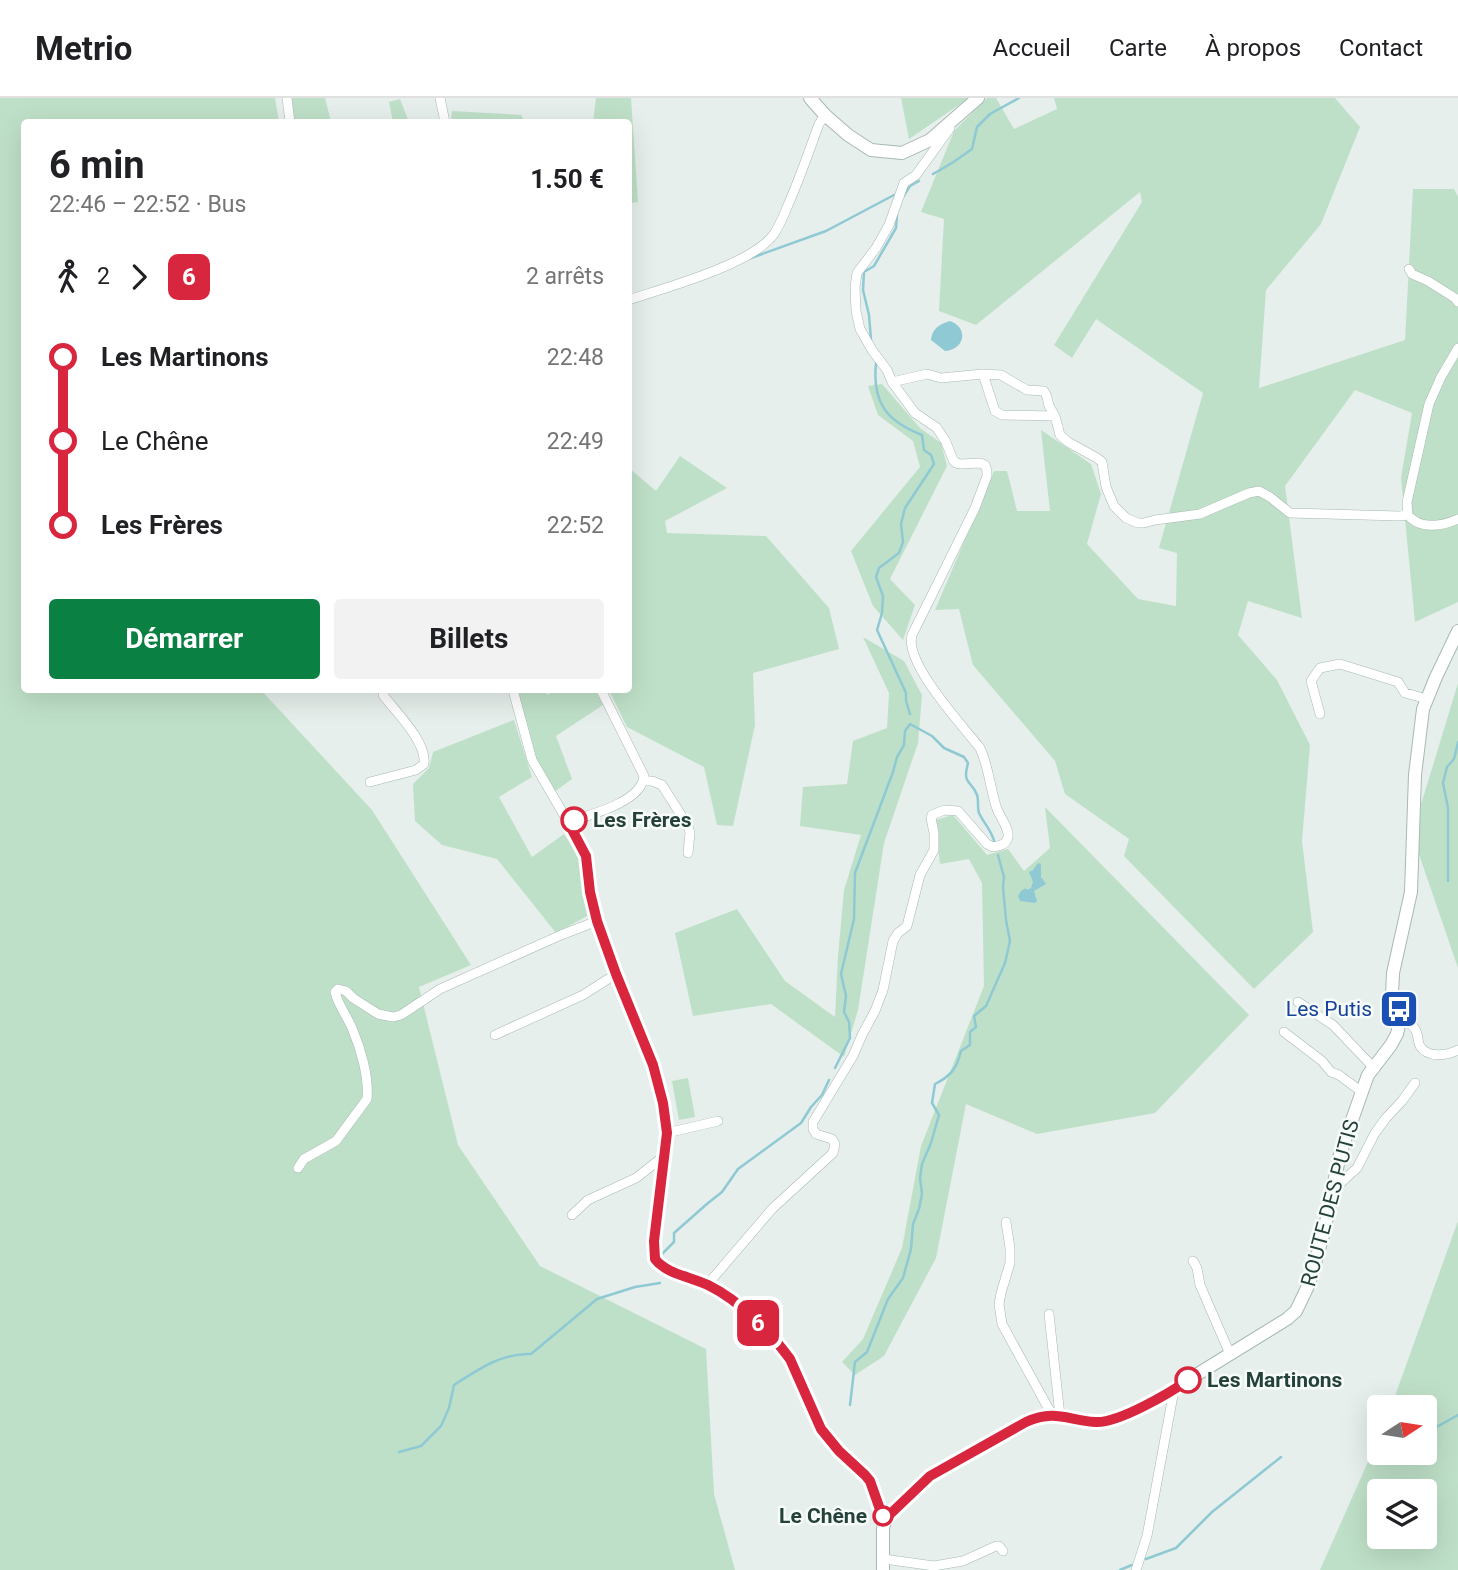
<!DOCTYPE html>
<html lang="fr">
<meta charset="utf-8">
<style>
:root{--surface:#fff;--page:#f2f2f2;--text:#202124;--muted:#757577;--line:#e0e0e0;--accent:#0b8043}
body{margin:0;font-family:Roboto,sans-serif;background:var(--page);color:var(--text);height:100vh;display:flex;flex-direction:column;font-size:26px;white-space:nowrap}
*{box-sizing:border-box;margin:0}
p{font-size:23px;color:var(--muted)}
.icon{flex:none;width:38px;height:38px;fill:none;stroke:currentColor;stroke-width:2;stroke-linecap:round;stroke-linejoin:round}
.map{position:relative;flex:1;overflow:hidden}
.panel{position:absolute;left:21px;top:21px;width:611px;height:574px;display:flex;flex-direction:column;background:var(--surface);border-radius:7px;box-shadow:0 7px 28px #0002}
.panel>*{flex:none}
.badge{padding:0 14px;border-radius:10px;font-size:24px;line-height:46px}
.needle{width:46px;rotate:78deg}
.buttons{position:absolute;left:1367px;top:1297px;display:grid;gap:14px}
.buttons a{display:grid;place-items:center;width:70px;height:70px;border-radius:7px;background:var(--surface);box-shadow:0 7px 28px #0002;font-size:35px}
.map>.badge{position:absolute;translate:-50% -50%;box-shadow:0 0 0 4px #fff}
.legs{display:flex;align-items:center;gap:10px;height:77px;padding:0 28px;font-size:23px}
.legs p{margin-inline-start:auto}
.overview{display:flex;align-items:center;justify-content:space-between;height:119px;padding:0 28px}
h1{font-size:38px;font-weight:700;line-height:52px}
.action{display:flex;gap:14px;margin-top:auto;padding:14px 28px}
.action a{flex:1;height:80px;border-radius:7px;background:var(--accent);color:#fff;font-size:28px;font-weight:700;line-height:80px;text-align:center}
.action a+a{background:var(--page);color:var(--text)}
ul{padding:0 28px;list-style:none}
li{display:flex;align-items:center;gap:24px;height:84px;font-size:26px}
li i{display:grid;place-items:center;width:10px;height:100%;margin:0 9px;background:currentColor}
li i::after{content:'';width:18px;height:18px;margin:-9px;border:5px solid;border-radius:50%;background:var(--surface)}
li p{margin-inline-start:auto}
li:first-child i{background:linear-gradient(#0000 50%,currentColor 0)}
li:last-child i{background:linear-gradient(currentColor 50%,#0000 0)}
header{display:flex;align-items:center;gap:42px;box-sizing:border-box;height:98px;padding:0 35px;background:var(--surface);border-bottom:2px solid var(--line)}
header strong{font-size:33px}
nav{display:flex;gap:38px;margin-inline-start:auto;font-size:24px}
.map>svg:first-child{display:block}
</style>
<header>
<strong>Metrio</strong>
<nav><a>Accueil</a><a>Carte</a><a>À propos</a><a>Contact</a></nav>
</header>
<div class="map">
<svg width="1458" height="1472" viewBox="0 0 1458 1472">
<rect width="100%" height="100%" fill="#e6efeb"/>
<path fill="#bfe0c8" fill-rule="evenodd" d="M0,0H275L279,24H24V592H261L372,712L471,867L419,889L458,1047L540,1168L706,1251L714,1396L735,1472H0Z
M290,0H325L331,24H294Z
M596,0H631L638,104L632,105L628,102V24H593Z
M901,0H969L909,41Z
M987,0H996L1014,31L1057,11L1054,0H1335L1360,29L1321,126L1266,192L1259,290L1405,242L1413,91H1454L1458,99V504L1415,524L1401,380L1412,315L1355,292L1285,388L1302,520L1248,503L1238,537L1277,582L1310,647L1302,743L1313,834L1254,891L1124,758L1129,741L1065,696L1055,663L973,567L959,511L935,512L994,373H1007L1017,413H1050L1041,332L1091,366L1101,396L1087,446L1138,501L1176,508L1177,455L1159,450L1203,295L1096,221L1072,260L1054,247L1142,104L1140,94L976,227L939,213L944,121L921,114L954,33Z
M400,1L409,24H393L389,4Z
M452,13L521,17L525,24H451Z
M882,286L920,330L941,345L947,368L890,481L915,507L903,542L873,508L851,453L920,369L913,343L878,317L868,288Z
M680,358L727,390L665,423L667,435L766,438L829,510L839,551L753,575L755,627L733,728L717,727L704,669L627,629L609,592H628V369L656,393Z
M863,539L904,563L922,597L918,645L884,745L858,912L844,959L771,906L693,918L675,835L737,811L785,883L835,919L838,858L844,792L861,737L800,728L803,689L847,686L853,643L887,630L889,595Z
M1458,585V870L1412,736Z
M517,592H545L547,597L557,592H595L603,607L556,638L572,681L554,694L536,661Z
M514,622L532,679L499,699L532,759L564,736L582,763L589,817L556,835L497,761L442,747L415,723L413,686L429,670L433,654Z
M1045,709L1249,917L1155,1015L1037,1036L966,1006L936,1160L884,1258L855,1277L842,1264L863,1241L902,1150L921,1048L984,888L982,785L969,761L940,766L935,722L953,717L987,757L1008,751L1024,773L1050,750Z
M688,980L695,1019L679,1022L672,983Z
M1458,1123V1472H1320L1379,1339V1354H1424V1309H1391ZM1379,1393H1424V1438H1379Z"/>
<path fill="#8ec9d4" d="M950,223C969,230 965,251 945,253L931,242C932,231 939,226 950,223Z
M1038,765L1041,766V779L1046,786L1034,793L1037,803L1035,805L1020,803L1018,798L1021,793L1026,790L1027,792L1031,790L1033,784L1029,774L1033,772Z"/>
<g fill="none" stroke-linecap="round" stroke-linejoin="round">
<path stroke="#8ec9d4" stroke-width="2.5" d="M933,76L952,65L972,51L977,29L990,16L1019,0
M903,99L910,88L919,83
M751,160L826,133L894,97
M871,242L869,217L863,192L864,174L874,168L896,130L897,117
M876,265C872,304 886,323 922,337L924,352L931,357L934,366L905,410L901,426L903,444L899,455L879,470L876,479L883,498L882,515L877,532L906,595V603L910,616
M1448,783V710L1443,685L1447,669L1454,661L1458,644
M835,970L850,940L849,924L844,914L846,898L841,876L854,821L855,775L893,674L897,659L904,647L905,633L910,626L932,638L944,650L964,659L968,665C962,688 971,681 977,697C979,702 977,709 979,715C984,726 992,732 995,746
M660,1158L674,1144V1135L708,1105L722,1094L738,1071L801,1025L811,1009L822,997L829,982
M850,1307L855,1264L867,1254L888,1201L903,1180L911,1151L913,1126L919,1111L922,1096L920,1080L922,1066L931,1045L939,1017L932,1005L935,986C951,978 957,970 961,953L970,947V934L976,929L974,918L986,908L1005,865L1010,843L1006,822L1003,789L1004,779L998,757
M1431,1332L1458,1317
M399,1354L421,1348L441,1328L449,1310L454,1287C479,1271 501,1255 531,1256L597,1201L635,1189L660,1185
M1146,1461L1176,1450L1212,1414L1281,1359
M1120,1472L1132,1467"/>
<g stroke="#a8b8b2" stroke-width="10">
<path id="minor" d="M287,0L290,24
M440,0L445,24
M1409,171L1412,176L1428,183L1455,200L1458,204
M628,202C665,190 753,166 774,136C780,127 784,117 788,107C800,80 809,53 819,26L825,17
M983,276L995,313L1002,317L1055,318
M892,284L927,276L941,280L983,276L1001,277L1027,292L1044,293L1047,299L1049,308L1055,318L1060,337L1068,344L1097,360L1102,364L1106,389L1114,408L1126,420L1138,425H1144L1155,422L1200,416L1249,395L1259,393L1270,399L1290,415L1399,418L1408,417C1420,432 1442,428 1458,421
M1408,417L1407,404L1429,306L1441,279L1458,250
M513,592L532,662L568,724L586,758L590,794L597,823L616,876L653,967L663,1005L667,1035L654,1143L655,1161C666,1176 692,1179 708,1187C740,1203 769,1232 790,1261L821,1331L839,1353L865,1377L870,1383L882,1417L885,1421
M1320,616L1311,583L1320,570L1340,566L1398,584L1405,595L1427,601
M644,683H652L662,687L688,728L690,735L688,755
M370,684L416,672L424,666C427,644 396,614 383,597L385,592
M568,724C590,717 642,704 644,678L601,592
M1298,904L1333,927L1373,969
M1397,917C1403,921 1411,925 1415,931C1419,937 1417,943 1420,948C1428,961 1448,957 1458,952
M1284,934L1322,963L1331,974L1339,977L1362,994
M495,937L583,897L616,876
M667,1035L718,1023
M298,1070L304,1061L336,1043L367,1001C369,979 361,951 352,930C347,918 338,907 335,894L338,891L346,893L353,900L378,916L393,919L401,917L440,891L561,837L597,823
M1334,1091L1357,1070L1375,1035L1386,1020L1402,1003L1415,985
M572,1117L588,1102L636,1080L664,1058
M1006,1124L1010,1150V1165L1001,1195L999,1206L1002,1226L1052,1317
M1193,1163L1197,1170L1200,1187L1230,1256
M707,1187L772,1111L833,1055L835,1046L832,1041L816,1036L813,1031V1024L853,958L862,937L875,913L883,892L893,843L898,835L907,828L920,777L934,752V735L931,720L932,717L944,712L958,713L987,746L993,749C998,748 1005,747 1007,742C1012,734 1000,719 997,711C990,691 989,669 980,650C962,627 904,565 912,537L975,410L987,378V373L985,367L980,365L961,366L956,365L953,362L946,344L937,330L915,315L892,284L887,272L872,252L860,231L856,213L855,189L857,175L876,150L889,127L904,85L916,77L950,30
M1049,1216L1060,1318
M884,1461L934,1468L963,1463L996,1448H999L1003,1453
M1136,1472L1147,1438L1174,1292"/>
</g>
<g stroke="#a8b8b2" stroke-width="14">
<path id="tertiary" d="M810,0L825,17L848,37L871,52L902,55L930,42L978,0
M883,1472V1431L885,1421L930,1378L1037,1319C1058,1314 1076,1324 1097,1324C1119,1325 1170,1295 1188,1282L1287,1221L1296,1213L1309,1186L1324,1134L1340,1056L1364,988L1368,977L1391,947L1397,936L1399,927L1392,896L1393,875L1411,794L1415,677L1423,611L1436,579L1458,533"/>
</g>
<use href="#minor" stroke="#fff" stroke-width="9"/>
<use href="#tertiary" stroke="#fff" stroke-width="12"/>
</g>
<g fill="none" stroke-linecap="round" stroke-linejoin="round">
<g stroke="#fff" stroke-width="16">
<path id="line-1" d="M574,722L568,724L586,758L590,794L597,823L616,876L653,967L663,1005L667,1035L654,1143L655,1161C666,1176 692,1179 708,1187C740,1203 769,1232 790,1261L821,1331L839,1353L865,1377L870,1383L882,1417L885,1421L930,1378L1026,1324C1055,1311 1067,1322 1095,1324C1117,1326 1170,1295 1188,1282"/>
</g>
<use href="#line-1" stroke="#d7263d" stroke-width="10"/>
</g>
<defs>
<g id="bus-square" transform="scale(2.0125)"><rect x="-9" y="-9" width="18" height="18" rx="4" fill="#1a4fb4" stroke="#f7fbf9"/><path d="M-5-6H5V4H4V6H2V4H-2V6H-4V4H-5ZM-3.5-4V0h7V-4ZM-3.5 1.2v1.5H-2V1.2ZM2 1.2v1.5H3.5V1.2Z" fill="#fff"/></g>
</defs>
<g fill-rule="evenodd">
<use href="#bus-square" x="1399" y="911"/>
</g>
<g fill="#fff" stroke="#d7263d" stroke-width="3.5">
<circle cx="574" cy="722" r="12"/>
<circle cx="1188" cy="1282" r="12"/>
<circle cx="883" cy="1418" r="9"/>
</g>
<g text-anchor="middle" dominant-baseline="central" stroke-width="5" stroke-linejoin="round" paint-order="stroke">
<g font-size="21" font-weight="bold" fill="#24423a" stroke="#f7fbf9" text-anchor="start">
<text x="593" y="722">Les Frères</text>
<text x="1207" y="1282">Les Martinons</text>
<text x="867" y="1418" text-anchor="end">Le Chêne</text>
</g>
<g font-size="21" fill="#164399" stroke="#f7fbf9" text-anchor="end">
<text x="1372" y="911">Les Putis</text>
</g>
<g font-size="21" fill="#24423a" stroke="#f7fbf9">
<text transform="translate(1330 1105) rotate(-75)">ROUTE DES PUTIS</text>
</g>
</g>
</svg>
<div class="buttons">
<a><svg class="needle" viewBox="-14 -14 28 28"><path d="M0-13l5 13h-10z" fill="#e53935"/><path d="M0 13l5-13h-10z" fill="#757577"/></svg></a>
<a><svg class="icon" aria-label="layers" viewBox="0 0 24 24"><path d="M12 4l9 5-9 5-9-5zM3 14l9 5 9-5"/></svg></a>
</div>
<b class="badge" style="left:758px;top:1225px;background:#d7263d;color:#fff">6</b>
<section class="panel">
<div class="overview"><div><h1>6 min</h1><p>22:46 – 22:52 · Bus</p></div><b>1.50 €</b></div>
<div class="legs"><svg class="icon" aria-label="walk" viewBox="0 0 24 24"><circle cx="13" cy="4" r="2"/><path d="M13 8l-2 6 4 7M11 14l-3 7M7 12l3-4h3l4 4"/></svg>2<svg class="icon" aria-label="forward" viewBox="0 0 24 24"><path d="M9 5l7 7-7 7"/></svg><b class="badge" style="background:#d7263d;color:#fff">6</b><p>2 arrêts</p></div>
<ul>
<li><i style="color:#d7263d"></i><b>Les Martinons</b><p>22:48</p></li>
<li><i style="color:#d7263d"></i><span>Le Chêne</span><p>22:49</p></li>
<li><i style="color:#d7263d"></i><b>Les Frères</b><p>22:52</p></li>
</ul>
<div class="action"><a>Démarrer</a><a>Billets</a></div>
</section>
</div>
